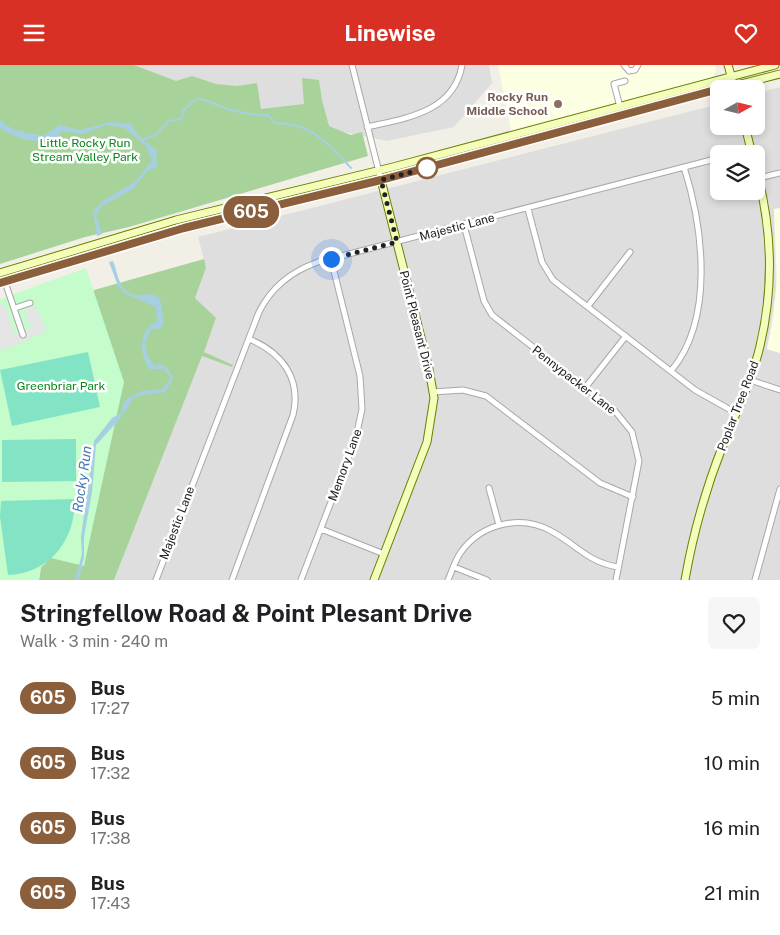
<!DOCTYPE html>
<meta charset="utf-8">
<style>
:root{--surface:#fff;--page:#f6f6f6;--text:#202124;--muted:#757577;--accent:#d93025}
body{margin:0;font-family:"Public Sans",sans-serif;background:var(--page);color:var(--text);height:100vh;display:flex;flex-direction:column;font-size:19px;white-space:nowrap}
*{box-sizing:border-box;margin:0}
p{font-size:16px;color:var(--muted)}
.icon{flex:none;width:28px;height:28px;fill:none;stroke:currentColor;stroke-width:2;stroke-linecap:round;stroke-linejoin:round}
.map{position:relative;height:515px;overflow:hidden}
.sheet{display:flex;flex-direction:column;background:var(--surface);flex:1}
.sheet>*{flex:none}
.badge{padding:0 10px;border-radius:16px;font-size:18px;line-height:32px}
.needle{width:32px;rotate:82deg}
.buttons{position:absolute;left:710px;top:15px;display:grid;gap:10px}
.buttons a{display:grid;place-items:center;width:55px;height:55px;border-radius:8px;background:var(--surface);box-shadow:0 2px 8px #0003;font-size:25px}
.you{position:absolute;width:25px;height:25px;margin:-12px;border:4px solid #fff;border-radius:50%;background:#1a73e8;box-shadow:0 0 0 8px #1a73e833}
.map>.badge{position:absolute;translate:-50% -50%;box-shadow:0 0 0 2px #fff}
.round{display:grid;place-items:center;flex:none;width:52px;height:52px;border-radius:8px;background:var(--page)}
.head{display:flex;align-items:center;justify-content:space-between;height:85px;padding:0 20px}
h1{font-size:24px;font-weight:700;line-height:38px}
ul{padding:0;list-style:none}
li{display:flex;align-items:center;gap:15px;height:65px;padding:0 20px}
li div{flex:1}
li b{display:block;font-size:19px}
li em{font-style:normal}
li .badge{min-width:55px;font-weight:700;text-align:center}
header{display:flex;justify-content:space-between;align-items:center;height:65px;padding:0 20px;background:var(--accent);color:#fff;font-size:22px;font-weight:700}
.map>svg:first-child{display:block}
</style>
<header><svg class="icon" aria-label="menu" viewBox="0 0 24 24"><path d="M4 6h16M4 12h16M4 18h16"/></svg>Linewise<svg class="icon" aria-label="heart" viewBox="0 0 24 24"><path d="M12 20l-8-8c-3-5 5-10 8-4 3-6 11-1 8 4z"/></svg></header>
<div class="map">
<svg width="780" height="515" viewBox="0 0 780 515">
<rect width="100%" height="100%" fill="#f2efe7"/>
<path fill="#dfdede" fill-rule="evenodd" d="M86,0H489L492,18L454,62L387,76L110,18Z
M780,22V143L774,145L776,226L767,284L780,288V515H114L216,254L195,233L206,203L198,172L719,39V61H756V29ZM719,89H756V126H719Z"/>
<path fill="#fdffe3" d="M498,0H715L716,7L711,13L511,65Z
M780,143V288L767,284L773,255L777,214L774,144Z"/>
<path fill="#a7d39a" d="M0,0H134L176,16L192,11L216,19L237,21L257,18L261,44L304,39L302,13L319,15L322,35L329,61L351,70L362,67L368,91L129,162L85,172L0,199Z
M204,194L206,203L195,233L216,253L204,287L233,300L232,302L202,291L114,515H39L41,502L46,498L94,225Z"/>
<path fill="#c4fccb" d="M86,203L124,317L84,501L51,493L41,502L39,515H0V234Z"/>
<path fill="#82e4c4" d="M88,287L100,342L12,361L0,305Z
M76,374V416L2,417V375Z
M74,434C77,474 49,509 8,510L0,452L1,436Z"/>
<path fill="#e5e5e5" d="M0,239L1,241L5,240L14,268L11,270L34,262L30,261L24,245L36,241L46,266L34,271L30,269L31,274L8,283L5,279L6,283L0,285Z"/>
<path fill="#a6d0e1" d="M0,55C13,68 27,66 43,71L60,60L80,65L111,57L131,59L137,69L157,86L156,96L158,99L155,103L148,105L133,124L102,141L96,150L102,169L97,171L93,146L104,135L135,117L152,95L146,81L125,63L106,60L83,69L63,66C59,68 60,72 55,74C39,80 13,73 0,63Z
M113,196C117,206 118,218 126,226C137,236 151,223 160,234L164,256L161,263L150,265L145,279L148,293L155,301L159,299L166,301L173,312L166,327L142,330L133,334L119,355L96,380L92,427L84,472V492L79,515H75L82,489L81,472L94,376L112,353L121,348L123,339L128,333L142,326L162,324L171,313L164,304H149C142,292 138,276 148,263C150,260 154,258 157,256L156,242L125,229L118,221L109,197Z"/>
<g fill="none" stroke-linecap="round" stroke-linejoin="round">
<path stroke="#a6d0e1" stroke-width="2" d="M142,75L156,70L169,56L182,54L183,46L196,34C206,34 212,38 222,42C237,47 252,51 268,50L275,58C312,58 327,78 351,103"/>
<g stroke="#a8a8a8" stroke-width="7">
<path id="street" d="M352,0L381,115
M624,0L629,6L635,5L638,0
M620,42L614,19L625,16
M367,62C407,53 454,47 462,0
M734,89L751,84
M759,113L780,108
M528,144L542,197L553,215L695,325L736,348
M464,160L484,236L492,250L615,346L632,367L639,396L616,515
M5,217L23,270
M588,241L630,187
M15,243L30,238
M671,306C715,254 703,162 684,102
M750,315L780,325
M585,323L626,271
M433,327L463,325L486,331L600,418L633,432
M489,423L499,460
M321,464L384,489
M454,502L487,515
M156,515L259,247C272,221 292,206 318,197L719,93
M232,515L293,350C302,313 281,287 249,274
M301,515L356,372L362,344L360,311L331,194
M448,515C452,506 455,495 461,487C481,459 520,449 551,466C576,479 587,497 618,502
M755,515L780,424"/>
</g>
<g stroke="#6b8000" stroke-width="9">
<path id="secondary" d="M728,0L732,14
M721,24L780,9
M745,61L752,89
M0,208L176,155L393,102L775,0
M0,218L184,163L381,115L719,24
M374,515L427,377L434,333L429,304L381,115
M685,515C693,469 706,423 723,380C736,347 752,315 760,281C774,222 772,162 756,104"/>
</g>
<use href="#street" stroke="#fff" stroke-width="5"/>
<use href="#secondary" stroke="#f5fdba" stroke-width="7"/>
</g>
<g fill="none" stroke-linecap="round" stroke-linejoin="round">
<g stroke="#fff" stroke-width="11">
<path id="line" d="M0,218L184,163L381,115L719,24"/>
</g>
<use href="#line" stroke="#8b5e3c" stroke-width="8"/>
<path stroke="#212121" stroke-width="5" stroke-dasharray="0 9" d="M331,194L397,177L381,115L431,102L427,103"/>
</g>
<circle fill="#8d6e63" stroke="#fff" stroke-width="2" cx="558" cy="39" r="5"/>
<circle fill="#fff" stroke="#8b5e3c" stroke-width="2.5" cx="427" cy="103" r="10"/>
<g text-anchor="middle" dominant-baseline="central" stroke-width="5" stroke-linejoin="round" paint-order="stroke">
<g font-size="12" font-weight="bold" fill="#785e54" stroke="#fff" text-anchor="end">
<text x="548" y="32">Rocky Run<tspan x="548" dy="14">Middle School</tspan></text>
</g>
<g font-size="12" fill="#068719" stroke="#fff">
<text x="85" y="78">Little Rocky Run<tspan x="85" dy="14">Stream Valley Park</tspan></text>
<text x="61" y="321">Greenbriar Park</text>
</g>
<g font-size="12" fill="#212121" stroke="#fff">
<text transform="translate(457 162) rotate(-15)">Majestic Lane</text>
<text transform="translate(417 260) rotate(76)">Point Pleasant Drive</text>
<text transform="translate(574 315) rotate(38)">Pennypacker Lane</text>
<text transform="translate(738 341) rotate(-69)">Poplar Tree Road</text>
<text transform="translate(345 400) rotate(-70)">Memory Lane</text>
<text transform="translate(177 458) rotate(-69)">Majestic Lane</text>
</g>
<g font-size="14" font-style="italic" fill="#4778b6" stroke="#fff">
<text transform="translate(82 414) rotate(-82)">Rocky Run</text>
</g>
</g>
</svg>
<div class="buttons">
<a><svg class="needle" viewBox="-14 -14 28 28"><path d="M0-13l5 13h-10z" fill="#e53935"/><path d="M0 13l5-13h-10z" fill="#757577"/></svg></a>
<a><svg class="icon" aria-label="layers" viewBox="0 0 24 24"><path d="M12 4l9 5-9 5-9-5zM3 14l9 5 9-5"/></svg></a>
</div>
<div class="you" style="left:331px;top:194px"></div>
<b class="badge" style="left:251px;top:147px;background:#8b5e3c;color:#fff">605</b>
</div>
<section class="sheet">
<div class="head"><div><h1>Stringfellow Road &amp; Point Plesant Drive</h1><p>Walk · 3 min · 240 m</p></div><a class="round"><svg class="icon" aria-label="heart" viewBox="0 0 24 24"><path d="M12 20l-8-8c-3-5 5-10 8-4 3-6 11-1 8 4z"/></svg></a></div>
<ul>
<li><span class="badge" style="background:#8b5e3c;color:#fff">605</span><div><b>Bus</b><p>17:27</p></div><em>5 min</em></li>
<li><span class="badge" style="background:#8b5e3c;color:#fff">605</span><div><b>Bus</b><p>17:32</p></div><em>10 min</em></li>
<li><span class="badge" style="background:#8b5e3c;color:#fff">605</span><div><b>Bus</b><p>17:38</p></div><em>16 min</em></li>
<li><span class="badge" style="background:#8b5e3c;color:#fff">605</span><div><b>Bus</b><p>17:43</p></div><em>21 min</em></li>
</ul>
</section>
